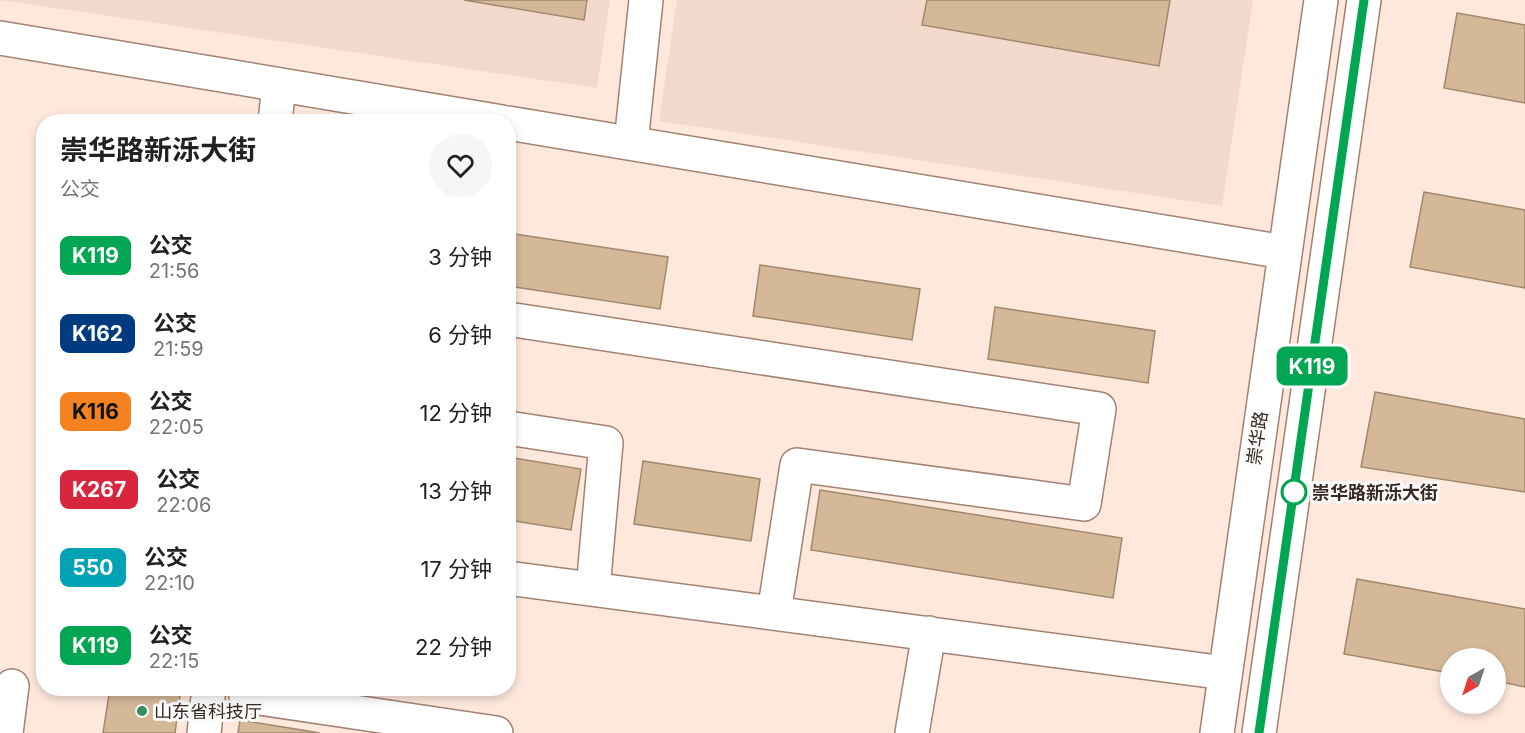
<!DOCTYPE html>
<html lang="zh">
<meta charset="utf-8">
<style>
:root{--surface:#fff;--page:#f6f6f6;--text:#222;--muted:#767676}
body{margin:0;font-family:Inter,"Noto Sans SC",sans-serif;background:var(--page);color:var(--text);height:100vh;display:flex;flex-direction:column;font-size:22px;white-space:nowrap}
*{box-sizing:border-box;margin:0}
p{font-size:20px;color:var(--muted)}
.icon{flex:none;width:33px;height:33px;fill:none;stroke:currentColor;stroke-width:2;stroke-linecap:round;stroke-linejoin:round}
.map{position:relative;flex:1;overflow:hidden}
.sheet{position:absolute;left:36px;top:114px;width:480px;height:582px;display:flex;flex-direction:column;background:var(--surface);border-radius:24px;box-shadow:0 3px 9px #0003}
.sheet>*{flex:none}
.badge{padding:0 12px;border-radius:9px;font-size:21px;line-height:39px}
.needle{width:39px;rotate:219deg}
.tools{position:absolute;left:1440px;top:648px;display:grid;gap:12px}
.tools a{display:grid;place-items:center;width:66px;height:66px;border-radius:50%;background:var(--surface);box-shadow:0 3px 9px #0003;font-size:30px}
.map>.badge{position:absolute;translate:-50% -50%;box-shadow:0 0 0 3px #fff}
.round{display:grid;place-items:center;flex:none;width:63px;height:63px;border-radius:32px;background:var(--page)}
.head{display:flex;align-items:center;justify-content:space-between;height:102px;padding:0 24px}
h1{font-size:28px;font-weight:700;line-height:45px}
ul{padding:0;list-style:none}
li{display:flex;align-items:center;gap:18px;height:78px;padding:0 24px}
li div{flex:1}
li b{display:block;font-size:22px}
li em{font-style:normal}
li .badge{min-width:66px;font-weight:700;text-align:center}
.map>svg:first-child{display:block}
</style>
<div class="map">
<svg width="1525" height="733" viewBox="0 0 1525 733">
<rect width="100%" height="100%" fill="#fee8dc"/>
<path fill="#f3d9cb" d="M0,0H610L597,88Z
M677,0H1253L1222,206L659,121Z"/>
<path fill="#d5b897" stroke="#a0886d" stroke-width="1.5" d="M464,0H587L584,20Z
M927,0H1170L1159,66L922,25Z
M1457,13L1525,25V103L1444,88Z
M1424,192L1525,210V288L1410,267Z
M508,233L668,257L660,309L508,286Z
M760,265L920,289L912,340L753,316Z
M995,307L1155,331L1148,383L988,359Z
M1375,392L1525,419V492L1361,467Z
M508,457L581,469L571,530L508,520Z
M643,461L760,479L751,541L634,524Z
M820,490L1122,538L1113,598L811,550Z
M1357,579L1525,609V687L1496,681V658H1450V673L1344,654Z
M110,688H181L175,733H103Z
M240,720L320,733H238Z"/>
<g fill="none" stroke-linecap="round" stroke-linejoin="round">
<g stroke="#a48271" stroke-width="36">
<path id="minor" d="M0,38L502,122
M275,122L279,85
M508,123L1284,252
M631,143L646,0
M508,319L1099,409L1084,504L797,465L774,613
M508,428L606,443L593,589
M508,578L1225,673
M246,696L496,733
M6,733L12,686
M204,733L209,688
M912,733L929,633"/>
</g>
<g stroke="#a48271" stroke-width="36">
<path id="major" d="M1217,733L1321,0
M1259,733L1364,0"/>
</g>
<use href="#minor" stroke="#fff" stroke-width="33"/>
<use href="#major" stroke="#fff" stroke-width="33"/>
</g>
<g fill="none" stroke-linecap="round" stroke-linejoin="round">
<g stroke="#fff" stroke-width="14">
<path id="line" d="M1259,733L1364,0"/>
</g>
<use href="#line" stroke="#00a651" stroke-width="9"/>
</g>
<circle fill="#fff" stroke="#00a651" stroke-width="3" cx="1294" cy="492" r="12"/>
<circle fill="#348d62" stroke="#fafafa" stroke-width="2" cx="142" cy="711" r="6"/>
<g text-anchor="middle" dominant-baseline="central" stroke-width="6" stroke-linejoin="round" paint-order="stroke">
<g font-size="18" fill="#382a23" stroke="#fafafa">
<text transform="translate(1257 438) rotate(-82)">崇华路</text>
</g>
<g font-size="18" font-weight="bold" fill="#382a23" stroke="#fafafa" text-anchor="start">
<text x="1312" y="492">崇华路新泺大街</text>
</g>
<g font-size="18" fill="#382a23" stroke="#fafafa" text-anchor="start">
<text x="154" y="711">山东省科技厅</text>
</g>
</g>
</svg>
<div class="tools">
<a><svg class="needle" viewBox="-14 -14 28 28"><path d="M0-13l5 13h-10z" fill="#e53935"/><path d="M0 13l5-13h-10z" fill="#767676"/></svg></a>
</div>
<b class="badge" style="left:1312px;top:366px;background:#00a651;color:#fff">K119</b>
<section class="sheet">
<div class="head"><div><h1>崇华路新泺大街</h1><p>公交</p></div><a class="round"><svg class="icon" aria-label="heart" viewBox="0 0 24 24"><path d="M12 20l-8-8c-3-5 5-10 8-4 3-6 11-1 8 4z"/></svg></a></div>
<ul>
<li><span class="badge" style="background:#00a651;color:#fff">K119</span><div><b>公交</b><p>21:56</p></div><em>3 分钟</em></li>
<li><span class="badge" style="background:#003b80;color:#fff">K162</span><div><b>公交</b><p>21:59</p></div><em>6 分钟</em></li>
<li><span class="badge" style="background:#f58220;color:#111">K116</span><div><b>公交</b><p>22:05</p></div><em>12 分钟</em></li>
<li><span class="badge" style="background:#d7263d;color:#fff">K267</span><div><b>公交</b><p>22:06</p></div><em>13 分钟</em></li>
<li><span class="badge" style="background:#00a3b4;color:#fff">550</span><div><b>公交</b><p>22:10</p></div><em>17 分钟</em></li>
<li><span class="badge" style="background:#00a651;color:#fff">K119</span><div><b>公交</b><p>22:15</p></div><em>22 分钟</em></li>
</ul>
</section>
</div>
